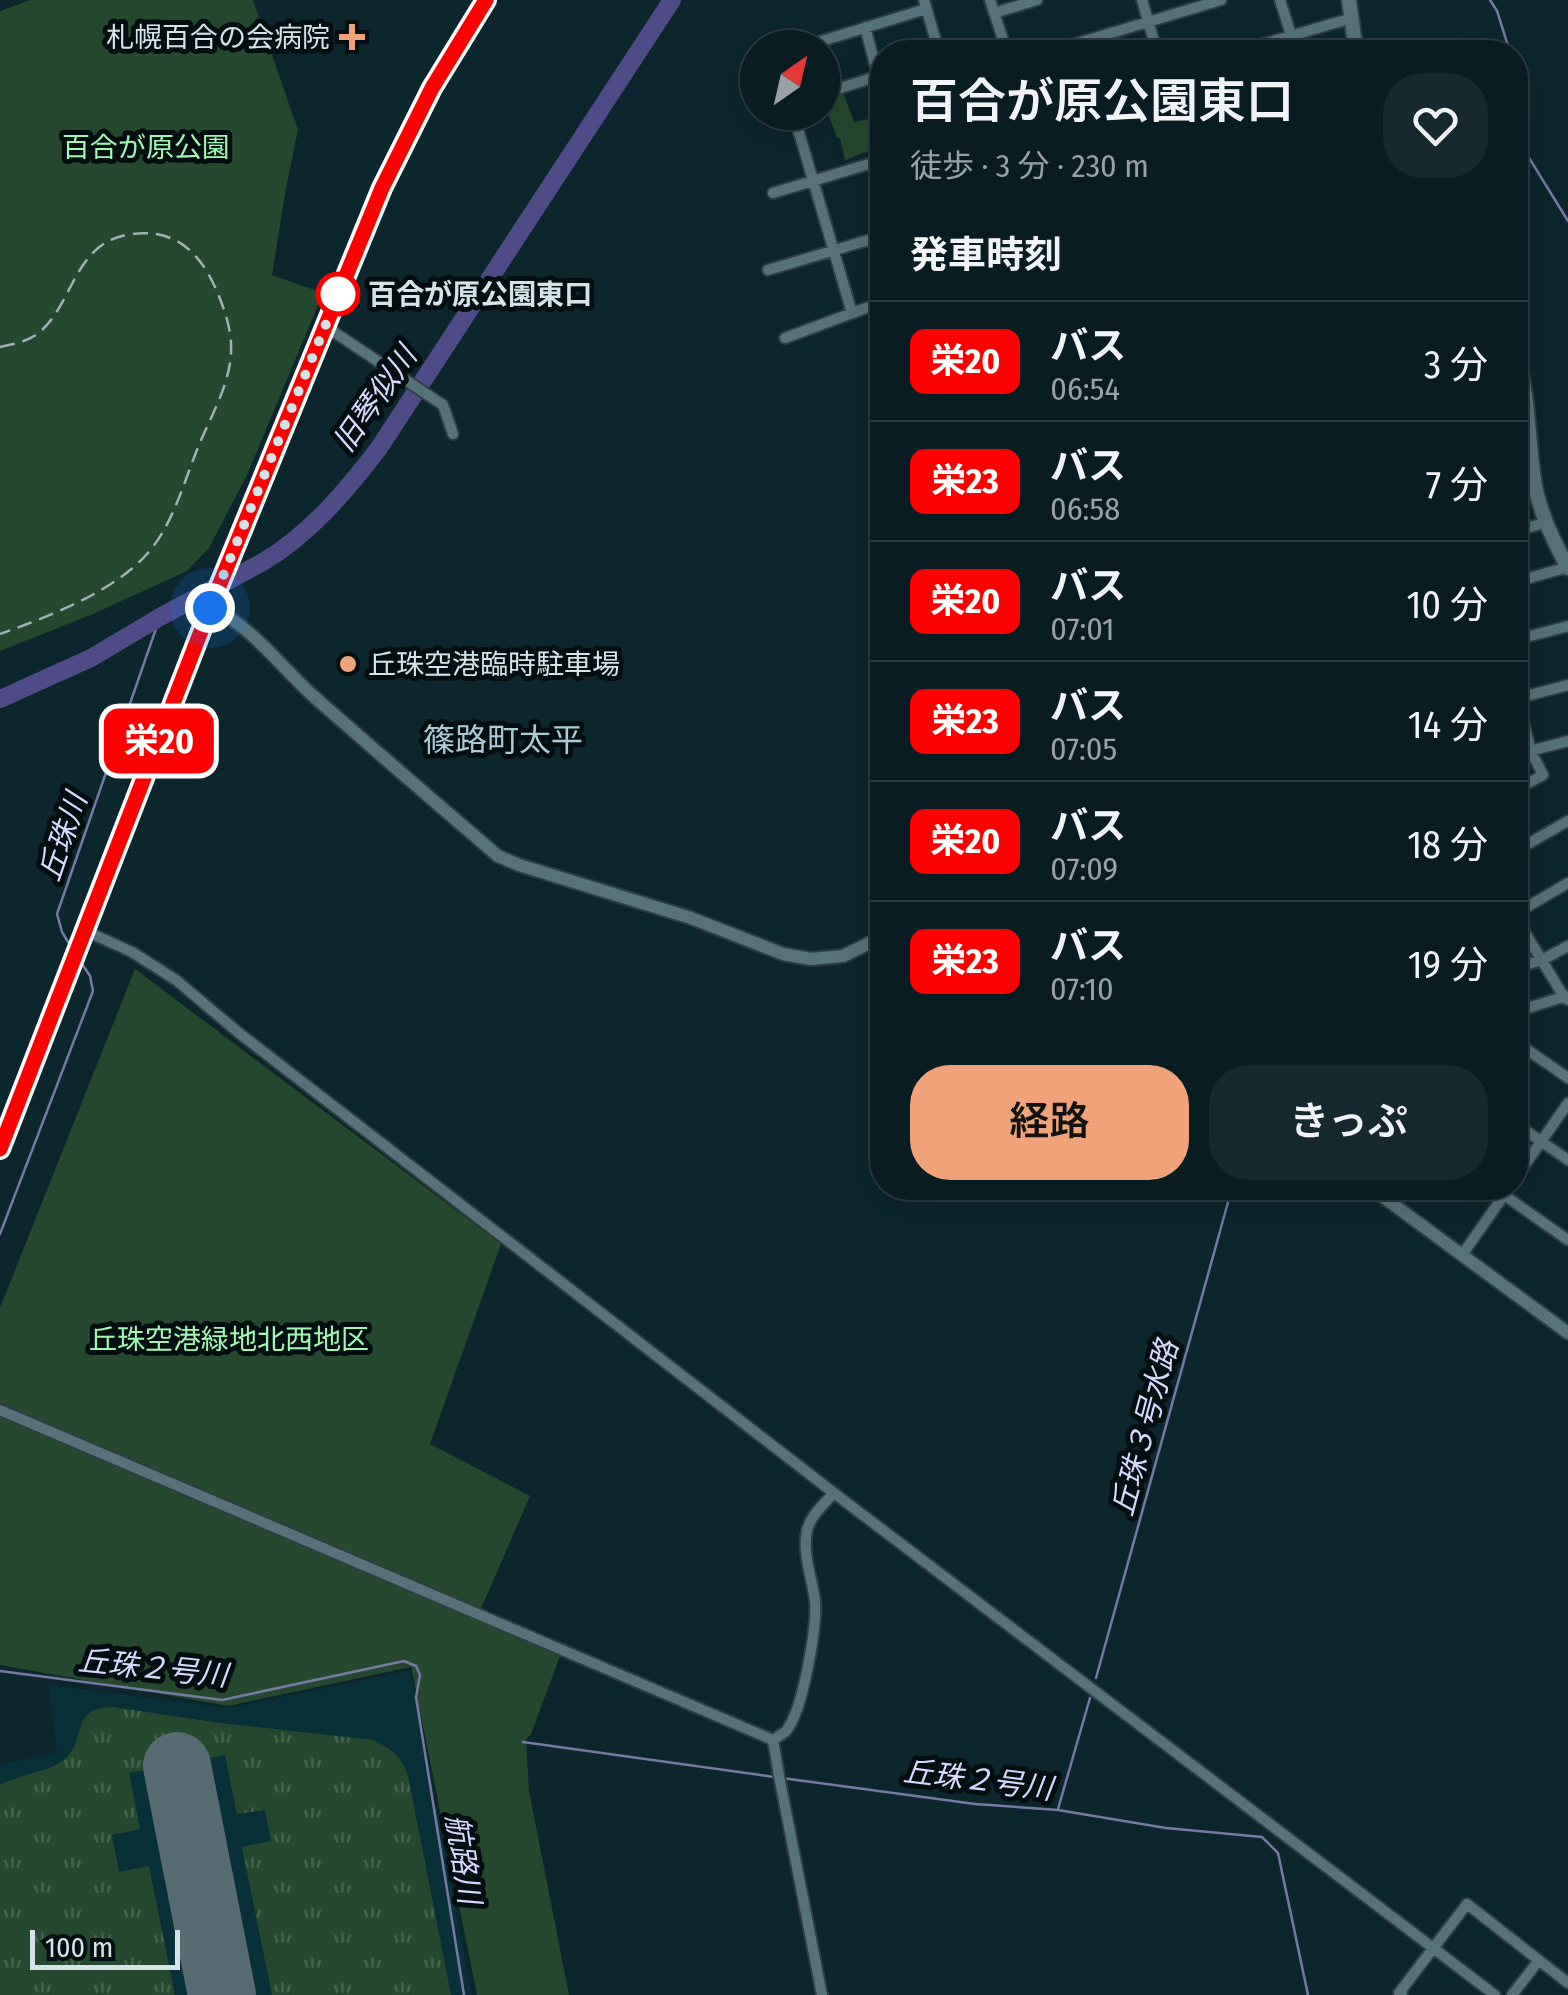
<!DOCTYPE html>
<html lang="ja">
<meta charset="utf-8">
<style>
:root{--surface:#081c22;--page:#16292f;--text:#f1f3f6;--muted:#98a1a5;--line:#293a40;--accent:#f0a378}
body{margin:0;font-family:"Fira Sans Condensed","Noto Sans JP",sans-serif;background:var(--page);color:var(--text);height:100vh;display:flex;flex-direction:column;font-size:38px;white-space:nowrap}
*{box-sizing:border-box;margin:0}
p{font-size:32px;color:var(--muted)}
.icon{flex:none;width:55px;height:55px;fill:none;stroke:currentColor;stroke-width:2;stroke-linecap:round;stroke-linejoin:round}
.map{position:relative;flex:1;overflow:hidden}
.side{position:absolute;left:870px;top:40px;width:658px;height:1160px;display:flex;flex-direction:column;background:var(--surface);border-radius:40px;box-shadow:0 10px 40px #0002,0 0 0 2px var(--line)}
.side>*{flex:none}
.badge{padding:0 20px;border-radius:15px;font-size:35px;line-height:65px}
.needle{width:65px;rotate:34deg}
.tools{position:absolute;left:740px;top:30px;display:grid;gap:20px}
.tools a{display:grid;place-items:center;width:100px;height:100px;border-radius:50%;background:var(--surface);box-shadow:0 10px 40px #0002,0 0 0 2px var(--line);font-size:50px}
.scale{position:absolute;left:30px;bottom:25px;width:150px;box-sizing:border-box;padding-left:10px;border:5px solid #d4e3e8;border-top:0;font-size:28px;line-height:35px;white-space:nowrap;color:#d4e3e8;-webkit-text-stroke:8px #040e11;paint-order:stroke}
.you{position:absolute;width:50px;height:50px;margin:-25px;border:8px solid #fff;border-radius:50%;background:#1a73e8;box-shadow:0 0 0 15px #1a73e833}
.map>.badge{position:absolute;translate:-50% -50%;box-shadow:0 0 0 5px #fff}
h2{padding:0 40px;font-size:38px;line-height:90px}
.round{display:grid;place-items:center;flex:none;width:105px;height:105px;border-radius:40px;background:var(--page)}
.headline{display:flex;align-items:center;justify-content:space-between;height:170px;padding:0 40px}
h1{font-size:48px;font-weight:600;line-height:75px}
.action{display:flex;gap:20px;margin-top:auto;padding:20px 40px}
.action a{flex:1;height:115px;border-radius:40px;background:var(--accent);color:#111;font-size:40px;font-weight:600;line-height:115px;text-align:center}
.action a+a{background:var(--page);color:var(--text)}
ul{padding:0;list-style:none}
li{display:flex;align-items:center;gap:30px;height:120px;padding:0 40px;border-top:2px solid var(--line)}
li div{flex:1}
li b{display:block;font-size:38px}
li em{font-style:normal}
li .badge{min-width:110px;font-weight:700;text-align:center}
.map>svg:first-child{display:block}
</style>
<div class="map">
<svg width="1568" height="1995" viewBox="0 0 1568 1995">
<defs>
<pattern id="grass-tufts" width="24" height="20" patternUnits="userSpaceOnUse" patternTransform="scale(2.5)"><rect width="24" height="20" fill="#25492e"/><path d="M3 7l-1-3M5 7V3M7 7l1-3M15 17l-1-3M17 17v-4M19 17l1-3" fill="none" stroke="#44634c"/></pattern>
</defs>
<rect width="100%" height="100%" fill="#0b262d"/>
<path fill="#083039" d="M410,1670L472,1995H0V1764L57,1753L49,1685L229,1708Z"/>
<path fill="url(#grass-tufts)" d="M113,1707L220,1723L373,1740C392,1750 400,1754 408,1776L451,1995H272L242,1847L271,1841L265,1810L237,1814L225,1755L129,1773L140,1829L112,1835L119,1872L149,1866L175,1995H0V1785C19,1774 54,1772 68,1756C87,1734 71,1708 113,1707Z"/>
<path fill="#25492e" d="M30,0H253L298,130L286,188L272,275L323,293L247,475L209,548L187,571L93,614L0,651V11Z
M842,90L854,122L882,116V146L845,160L840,138H837L822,97Z
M135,969L501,1244L430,1444L530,1496L476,1620L560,1656L531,1734L526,1739L529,1791L569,1995H477L411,1667L228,1706L0,1665V1308Z"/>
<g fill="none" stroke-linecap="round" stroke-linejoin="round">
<path stroke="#7679a3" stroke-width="2.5" d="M1490,0L1497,11L1510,52
M1515,135L1568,221
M1515,163L1520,145
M73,950L62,932L57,914L160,617
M0,1234L93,991L90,976L80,961
M0,1671L222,1700L404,1661L416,1666L420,1675L416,1697L464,1995
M1096,1678L1232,1188
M523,1742L774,1777
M782,1778L975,1804L1058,1810L1166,1828L1262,1837L1278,1853L1308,1995
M1058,1809L1090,1698"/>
<path stroke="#4e4b86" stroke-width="18" d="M0,699L91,658L160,617L263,562C310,534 347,490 379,448L672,0"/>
<path stroke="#566c72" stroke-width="68" d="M177,1766L222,1995"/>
<g stroke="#2f3e43" stroke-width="14">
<path id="minor" d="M924,0L939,52
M990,0L1007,52
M1142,0L1157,52
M1280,0L1291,35
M994,13L1037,0
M865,27L882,91
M799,48L926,9
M1048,52L1221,0
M1236,52L1352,18
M822,94L878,76
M793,112L852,313
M773,193L882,160
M768,270L882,236
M325,326L443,405L453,434
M785,338L882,302
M1515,531L1545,523
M1515,582L1568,567
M1515,640L1568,626
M1515,691L1531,751L1543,775L1515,790
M1515,699L1568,685
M1515,755L1568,741
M1515,851L1568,821
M1515,914L1568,883
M1515,916L1564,997L1568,1000
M86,931L132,952L176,980L239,1033L834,1493L1495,1995
M1515,968L1542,960L1568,946
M1515,1012L1566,996
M1515,1041L1568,1078
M1515,1123L1568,1160
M1515,1179L1568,1103
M1494,1188L1568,1240
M1462,1255L1509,1188
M0,1410L773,1740L780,1781L822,1995
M773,1740C775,1739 785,1732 786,1731C803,1711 817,1627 815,1601C812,1577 802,1554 807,1530C811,1515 824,1504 834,1493
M1402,1995L1399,1993L1467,1904L1568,1983
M1512,1995L1539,1960"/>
</g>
<g stroke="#2f3e43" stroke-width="16">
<path id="tertiary" d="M211,607C253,628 277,662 310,693C372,748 435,802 498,856L519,865L691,918L783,954L811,959L843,956L882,937
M0,1149L211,607L382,189L432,88L486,0
M1371,1188L1568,1333"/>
</g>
<g stroke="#2f3e43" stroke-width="18">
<path id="secondary" d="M1349,0L1356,52
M1515,350C1528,390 1528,431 1533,473C1537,507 1552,538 1568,568"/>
</g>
<use href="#minor" stroke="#56727a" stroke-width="10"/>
<use href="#tertiary" stroke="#56727a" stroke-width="12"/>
<use href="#secondary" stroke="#56727a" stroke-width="14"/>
<path stroke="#a0b2b8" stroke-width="2.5" stroke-dasharray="15 8" stroke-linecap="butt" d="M0,347C15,344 31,341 42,330C75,299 75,241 132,234C184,227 208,264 223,307C228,321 232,337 231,352C230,384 211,416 199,445C184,481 173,526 146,555C112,593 47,617 0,634"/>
</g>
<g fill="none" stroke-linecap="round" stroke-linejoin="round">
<g stroke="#fff" stroke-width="22">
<path id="line" d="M0,1149L210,608L382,188L432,88L486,0"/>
</g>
<use href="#line" stroke="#f00" stroke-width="15"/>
<path stroke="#d4e3e8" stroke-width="10" stroke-dasharray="0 18" d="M210,608L339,292L338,294"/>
</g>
<g fill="#f0a378" stroke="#040e11" stroke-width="4">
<path d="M347 22h10v10h10v10h-10v10h-10v-10h-10v-10h10z"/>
<circle cx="348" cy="664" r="10"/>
</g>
<circle fill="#fff" stroke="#f00" stroke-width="5" cx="338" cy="294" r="20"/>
<g text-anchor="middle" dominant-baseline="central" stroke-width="10" stroke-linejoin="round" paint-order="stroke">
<g font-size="28" fill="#d4e3e8" stroke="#040e11" text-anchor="end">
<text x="330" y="37">札幌百合の会病院</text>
<text x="368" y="664" text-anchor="start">丘珠空港臨時駐車場</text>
</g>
<g font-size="28" fill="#a0f7b3" stroke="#040e11">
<text x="146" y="147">百合が原公園</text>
<text x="229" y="1339">丘珠空港緑地北西地区</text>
</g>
<g font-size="28" font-weight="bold" fill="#d4e3e8" stroke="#040e11" text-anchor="start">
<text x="368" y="294">百合が原公園東口</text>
</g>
<g font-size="30" font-style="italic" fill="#d7d8fd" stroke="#040e11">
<text transform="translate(375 399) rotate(-55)">旧琴似川</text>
<text transform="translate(63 837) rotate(-71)">丘珠川</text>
<text transform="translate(1145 1428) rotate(-75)">丘珠３号水路</text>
<text transform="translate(153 1668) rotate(6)">丘珠２号川</text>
<text transform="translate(978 1780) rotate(7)">丘珠２号川</text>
<text transform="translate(463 1859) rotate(81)">航路川</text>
</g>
<g font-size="32" fill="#accbd4" stroke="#040e11">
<text x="503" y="740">篠路町太平</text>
</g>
</g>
</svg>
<div class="tools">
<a><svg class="needle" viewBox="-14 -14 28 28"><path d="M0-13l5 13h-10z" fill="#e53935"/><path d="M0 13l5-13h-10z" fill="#98a1a5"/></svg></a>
</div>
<div class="scale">100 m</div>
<div class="you" style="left:210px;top:608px"></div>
<b class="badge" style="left:159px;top:741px;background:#f00;color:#fff">栄20</b>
<section class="side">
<div class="headline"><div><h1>百合が原公園東口</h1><p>徒歩 · 3 分 · 230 m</p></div><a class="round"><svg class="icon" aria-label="heart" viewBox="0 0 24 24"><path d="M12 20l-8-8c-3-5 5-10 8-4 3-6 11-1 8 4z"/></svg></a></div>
<h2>発車時刻</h2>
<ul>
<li><span class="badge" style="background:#f00;color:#fff">栄20</span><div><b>バス</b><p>06:54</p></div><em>3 分</em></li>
<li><span class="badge" style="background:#f00;color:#fff">栄23</span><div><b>バス</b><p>06:58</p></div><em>7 分</em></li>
<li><span class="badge" style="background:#f00;color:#fff">栄20</span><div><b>バス</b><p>07:01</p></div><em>10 分</em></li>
<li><span class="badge" style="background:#f00;color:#fff">栄23</span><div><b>バス</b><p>07:05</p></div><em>14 分</em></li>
<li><span class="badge" style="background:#f00;color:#fff">栄20</span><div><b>バス</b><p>07:09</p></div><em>18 分</em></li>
<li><span class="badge" style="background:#f00;color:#fff">栄23</span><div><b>バス</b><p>07:10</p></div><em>19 分</em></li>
</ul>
<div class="action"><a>経路</a><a>きっぷ</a></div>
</section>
</div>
